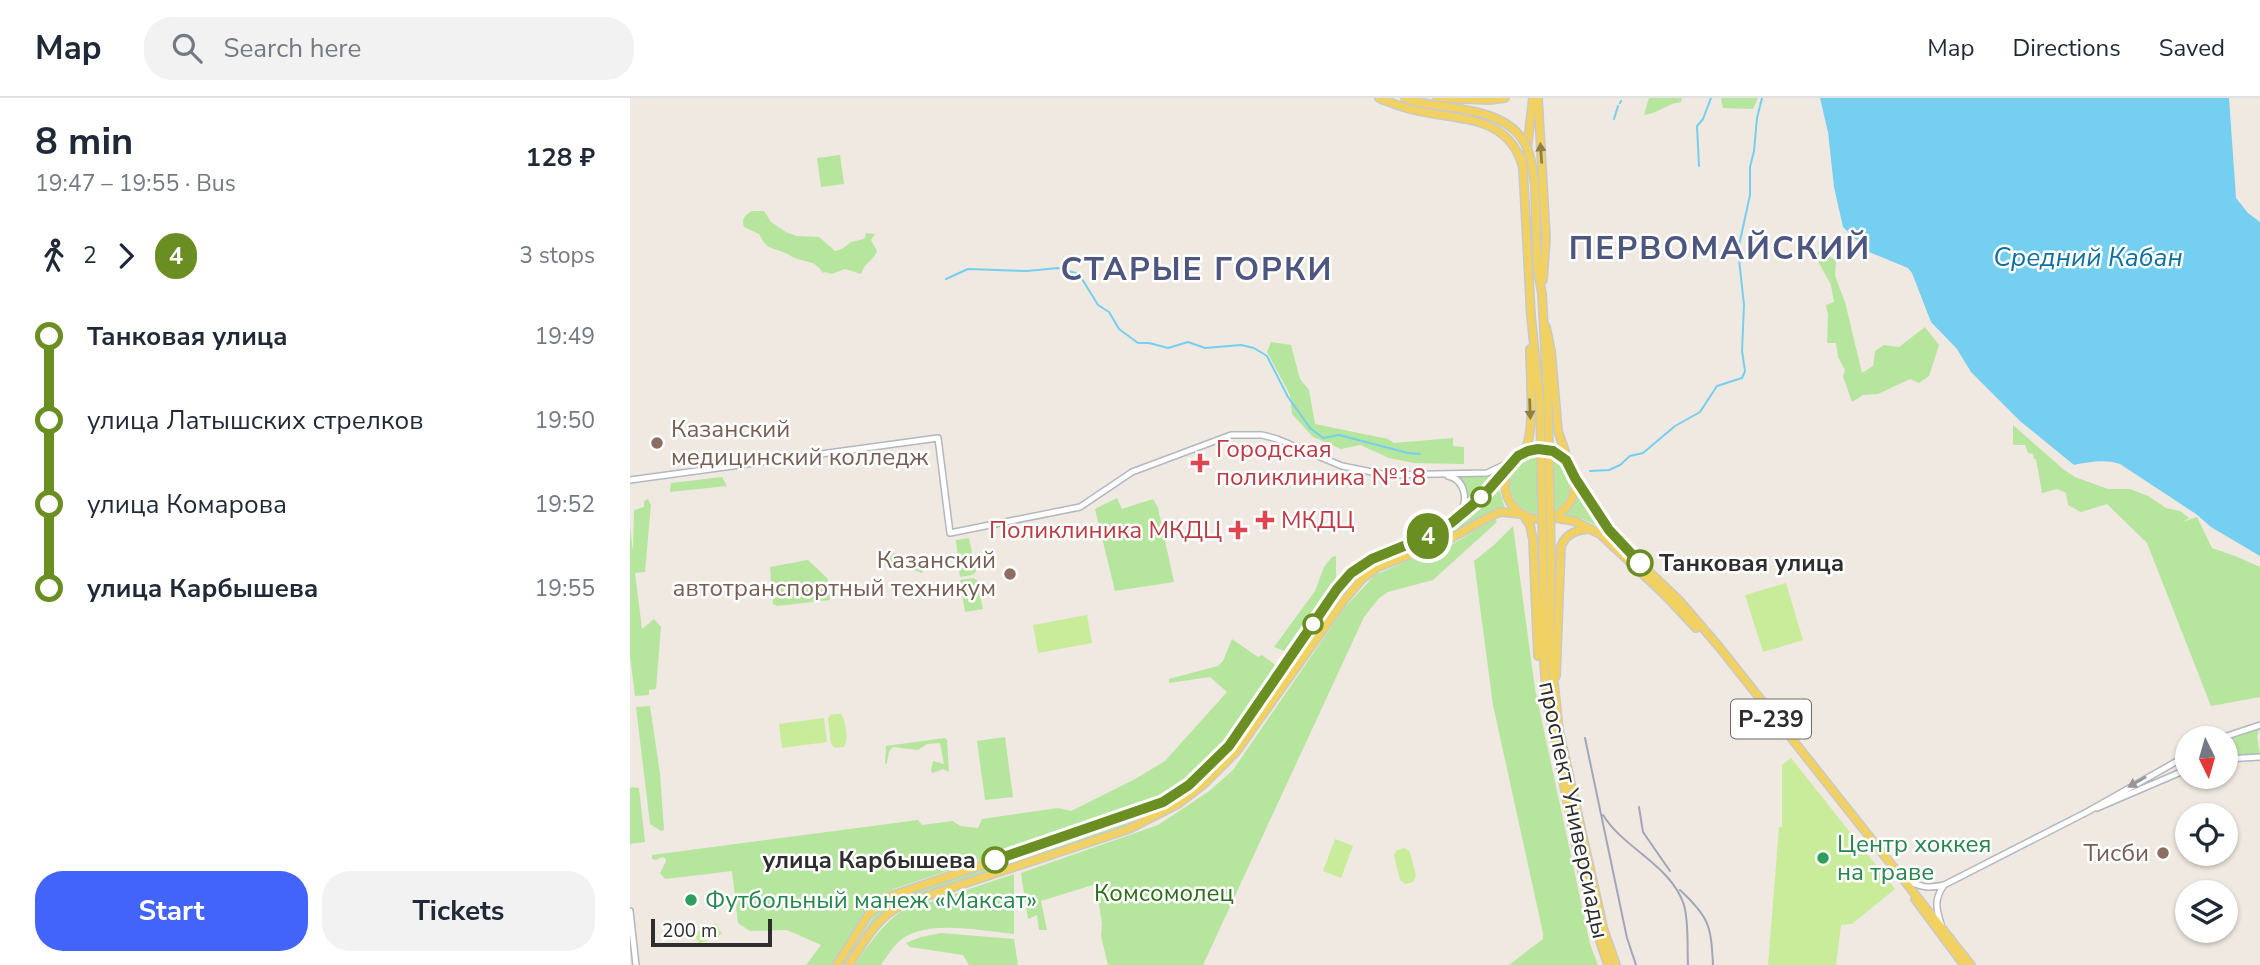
<!DOCTYPE html>
<meta charset="utf-8">
<style>
:root{--surface:#fff;--page:#f2f2f3;--text:#1f2937;--muted:#747a83;--line:#e0e1e3;--accent:#4264fb}
body{margin:0;font-family:"Nunito Sans",sans-serif;background:var(--page);color:var(--text);height:100vh;display:flex;flex-direction:column;font-size:26px;white-space:nowrap}
*{box-sizing:border-box;margin:0}
p{font-size:23px;color:var(--muted)}
.icon{flex:none;width:38px;height:38px;fill:none;stroke:currentColor;stroke-width:2;stroke-linecap:round;stroke-linejoin:round}
.map{position:relative;flex:1;overflow:hidden}
.side{display:flex;flex-direction:column;background:var(--surface);width:630px}
.side>*{flex:none}
.badge{padding:0 14px;border-radius:23px;font-size:24px;line-height:46px}
.needle{width:46px;rotate:175deg}
.buttons{position:absolute;left:1545px;top:628px;display:grid;gap:14px}
.buttons a{display:grid;place-items:center;width:63px;height:63px;border-radius:50%;background:var(--surface);box-shadow:0 2px 5px #0004;font-size:35px}
.scale{position:absolute;left:21px;bottom:18px;width:121px;box-sizing:border-box;padding-left:7px;border:4px solid #2e2e2e;border-top:0;font-size:19px;line-height:24px;white-space:nowrap;color:#2e2e2e;-webkit-text-stroke:5px #fff;paint-order:stroke}
.map>.badge{position:absolute;translate:-50% -50%;box-shadow:0 0 0 4px #fff}
.legs{display:flex;align-items:center;gap:10px;height:77px;padding:0 35px;font-size:23px}
.legs p{margin-inline-start:auto}
.overview{display:flex;align-items:center;justify-content:space-between;height:119px;padding:0 35px}
h1{font-size:38px;font-weight:700;line-height:52px}
.action{display:flex;gap:14px;margin-top:auto;padding:14px 35px}
.action a{flex:1;height:80px;border-radius:28px;background:var(--accent);color:#fff;font-size:28px;font-weight:700;line-height:80px;text-align:center}
.action a+a{background:var(--page);color:var(--text)}
ul{padding:0 35px;list-style:none}
li{display:flex;align-items:center;gap:24px;height:84px;font-size:26px}
li i{display:grid;place-items:center;width:10px;height:100%;margin:0 9px;background:currentColor}
li i::after{content:'';width:18px;height:18px;margin:-9px;border:5px solid;border-radius:50%;background:var(--surface)}
li p{margin-inline-start:auto}
li:first-child i{background:linear-gradient(#0000 50%,currentColor 0)}
li:last-child i{background:linear-gradient(currentColor 50%,#0000 0)}
header{display:flex;align-items:center;gap:42px;box-sizing:border-box;height:98px;padding:0 35px;background:var(--surface);border-bottom:2px solid var(--line)}
header strong{font-size:33px}
nav{display:flex;gap:38px;margin-inline-start:auto;font-size:24px}
.search{width:490px;height:63px;background:var(--page);display:flex;align-items:center;gap:18px;box-sizing:border-box;padding:0 24px;border-radius:28px;color:var(--muted);font-size:26px}
main{display:flex;flex:1;min-height:0}
.map>svg:first-child{display:block}
</style>
<header>
<strong>Map</strong>
<div class="search"><svg class="icon" aria-label="search" viewBox="0 0 24 24"><circle cx="10" cy="10" r="6"/><path d="M15 15l6 6"/></svg>Search here</div>
<nav><a>Map</a><a>Directions</a><a>Saved</a></nav>
</header>
<main>
<section class="side">
<div class="overview"><div><h1>8 min</h1><p>19:47 – 19:55 · Bus</p></div><b>128 ₽</b></div>
<div class="legs"><svg class="icon" aria-label="walk" viewBox="0 0 24 24"><circle cx="13" cy="4" r="2"/><path d="M13 8l-2 6 4 7M11 14l-3 7M7 12l3-4h3l4 4"/></svg>2<svg class="icon" aria-label="forward" viewBox="0 0 24 24"><path d="M9 5l7 7-7 7"/></svg><b class="badge" style="background:#6b8e23;color:#fff">4</b><p>3 stops</p></div>
<ul>
<li><i style="color:#6b8e23"></i><b>Танковая улица</b><p>19:49</p></li>
<li><i style="color:#6b8e23"></i><span>улица Латышских стрелков</span><p>19:50</p></li>
<li><i style="color:#6b8e23"></i><span>улица Комарова</span><p>19:52</p></li>
<li><i style="color:#6b8e23"></i><b>улица Карбышева</b><p>19:55</p></li>
</ul>
<div class="action"><a>Start</a><a>Tickets</a></div>
</section>
<div class="map">
<svg width="1630" height="867" viewBox="0 0 1630 867">
<rect width="100%" height="100%" fill="#efe9e1"/>
<path fill="#b6e59e" d="M1019,0H1052L1051,4C1036,6 1029,15 1014,17Z
M1091,0H1128L1123,11L1093,10Z
M210,57L214,86L191,89L187,60Z
M122,113H134L141,124L156,134L166,138L189,139L205,153C213,152 215,148 221,144C226,142 230,143 235,140L236,135L245,136L241,142L247,153C244,162 234,165 231,176L215,171L202,176L195,174L193,175C185,162 178,165 165,160C161,159 159,156 155,155C140,148 138,153 129,136L114,129C111,121 115,117 122,113Z
M1192,152L1206,163L1205,178L1215,204L1232,275L1243,268L1245,253L1254,247L1269,249L1295,229L1309,247L1299,278L1289,285L1280,281L1248,296L1233,297L1222,304L1213,278L1215,272L1208,259L1206,245H1197L1198,217L1196,207L1204,204L1201,187L1184,156Z
M641,244L661,247L670,281L679,292L685,326L758,341L764,345L823,340V348L834,349V366L784,365L759,360L730,347L711,351L683,339L662,316L660,297L637,254Z
M1383,327L1433,371L1445,379L1478,391H1500L1518,398L1536,410L1550,413L1559,420L1553,424L1567,419L1582,450L1605,458L1630,469V599L1581,608L1517,445L1477,406L1451,414L1438,407L1436,395L1427,391L1412,395L1406,361H1404L1403,356L1398,355L1395,347H1383Z
M880 386a30 30 0 1 1 60 0a30 30 0 1 1-60 0Z
M869,373L837,407L835,389L828,378L858,377Z
M92,379L97,388L40,394L41,385Z
M868,388L875,410L858,416L815,439L772,455V451L820,432L857,401Z
M951,392L972,430L952,421L933,417L945,405Z
M487,400L492,411L523,401L528,410L544,484L485,493L465,411Z
M18,401L21,407L15,474L5,475L12,531L24,521L31,529L26,591L19,592V597L5,598L0,558V429L3,453L4,412L14,409V403Z
M865,421L867,424L803,482L758,494L749,500L734,519L573,867H478L471,838L472,826L466,786L411,803L417,832H409L407,817L398,821L391,775L528,727L578,694L603,672L715,509L745,477L779,462L824,445Z
M883,428L905,591L960,846L968,867H879L913,841V835L863,607L844,463L864,447Z
M339,440L346,474L342,477L330,479L326,442Z
M262,455L269,456L275,462L293,461L294,470L292,475L274,468L257,469L255,458Z
M765,455L764,458L739,470L720,487L616,638L588,669L563,691L535,710L498,728L263,808L243,824L215,867H212L248,812L260,802L514,714L570,682L586,668L612,636L717,484L737,467Z
M706,458V483L680,516L654,553L644,549L685,493L694,469L702,459Z
M178,462L198,481L200,502L147,508L143,506L140,469Z
M343,480L347,482L353,511L335,514L330,482Z
M602,541L628,559L632,557L648,569L592,651L551,687L513,707L264,791L240,804L202,867H176L191,847L157,832L120,833L108,825L102,773L35,781L30,775L36,763L35,760L32,759L26,762L22,761V757L288,722L292,727L323,723L330,728L348,730L352,721L428,710L441,713L507,680L535,663L597,594L580,579L539,585V581L588,568L593,563Z
M20,608L30,676L34,732L31,733L20,726L6,609Z
M1630,630L1627,638L1630,656L1596,658V642Z
M375,639L383,699L355,702L347,643Z
M315,640L317,642L319,674L313,671L303,675L301,673L303,663L314,666L310,645L297,646L288,652L263,649L259,653L257,665L255,666L256,648Z
M2,689L9,690L15,744L0,746V690Z
M384,776V836C353,833 298,821 272,841C263,848 257,858 251,867H225C238,847 251,828 270,814Z
M311,835L384,841L388,867H339L333,857L280,849L276,845L291,839Z"/>
<path fill="#c9ec9a" d="M1156,485L1173,542L1133,554L1115,497Z
M457,517L462,545L408,555L403,527Z
M206,616H211C216,622 219,642 214,649L205,650L201,646L198,621L200,617Z
M194,620L197,644L152,650L149,626Z
M1161,660L1265,791L1222,826L1211,827L1206,867H1138L1149,729H1152V667Z
M705,741L723,748L711,780L693,773Z
M775,750L780,754L786,778L783,784L775,786L770,782L764,757L767,752Z
M86,825L92,836L69,846L64,835Z"/>
<path fill="#75cff0" d="M1190,0H1599L1606,100L1618,115L1630,124V458L1581,429L1566,416L1490,366C1475,361 1459,364 1444,367L1390,323L1341,274L1327,251L1301,224L1282,175L1278,170L1239,154L1213,129L1204,89L1198,34Z"/>
<g fill="none" stroke-linecap="round" stroke-linejoin="round">
<path stroke="#75cff0" stroke-width="2" d="M990,5L991,3
M984,21L988,8
M1069,68L1067,28L1073,21L1081,0
M316,181L338,171L397,173L428,170L449,176L468,207L479,214L489,231L508,245H519L538,250L558,244L575,250L611,247L624,250L637,258L658,299L680,330L693,340L709,337L778,355L790,356
M960,373L979,372L990,367L1000,358L1013,355L1045,328L1070,314L1087,288L1112,280L1115,273L1112,253L1114,207L1108,152L1120,97V69L1124,53L1127,20L1132,0"/>
<g stroke="#b4b7c1" stroke-width="8">
<path id="minor" d="M818,378C836,382 839,404 828,417
M0,382L308,340L320,435L450,409L502,374L601,337H632L647,341L712,368L757,377L857,375L884,362
M1591,640L1630,627
M1596,661L1630,659
M1467,710L1558,671
M1274,780C1289,789 1297,791 1314,787L1457,714L1558,657
M0,813L6,867
M1311,826C1306,810 1304,801 1314,787"/>
</g>
<g stroke="#c9c9c9" stroke-width="10">
<path id="major" d="M749,0C759,4 769,8 780,11C824,23 879,14 893,70L901,218L910,304
M775,0L787,4
M807,0L859,2L875,0
M908,0L916,140L913,182
M895,69L903,0
M905,88L907,167L912,196L918,304
M916,229L921,253L928,333L938,362
M875 386a35 35 0 1 1 70 0a35 35 0 1 1-70 0Z
M893,355C906,340 900,274 900,251
M945,380L988,444L1049,502L1090,550L1341,867
M894,418L900,427L903,442L908,558
M913,421L926,420L944,423L970,436L1033,495L1066,530
M921,462L920,549L929,632L974,833L986,867
M913,463V550L917,603L947,752L967,834L978,867
M926,578L931,448C937,435 946,432 960,431
M1285,801L1334,867
M207,867L238,817L258,799L496,718L543,698L568,680L599,648L707,491C736,458 759,456 796,439C829,424 857,396 879,368
M219,867C235,842 246,820 273,806L499,731L548,706L574,686L606,654L714,502L732,481L748,469L819,441L865,416L871,414L891,416"/>
</g>
<use href="#minor" stroke="#fff" stroke-width="5"/>
<use href="#major" stroke="#f2d163" stroke-width="7"/>
<path stroke="#a3a6b8" stroke-width="2" d="M955,640L997,840L1006,867
M1009,709L1013,734L1040,773
M973,717C994,751 1041,767 1054,807C1059,825 1057,848 1058,867
M1050,792C1079,819 1081,827 1083,867"/>
<g stroke="#c9c9c9" stroke-width="10" stroke-linecap="butt">
<path id="major-bridge" d="M787,4C821,11 877,10 895,46C902,59 903,74 905,88
M910,304L913,463
M918,304L921,462"/>
</g>
<use href="#major-bridge" stroke="#f2d163" stroke-width="7"/>
</g>
<defs><path id="oneway-solid" d="M-6-.8H1V-3.2L6.5 0L1 3.2V.8H-6Z" transform="scale(1.75)"/></defs>
<g fill="#908048">
<use href="#oneway-solid" transform="translate(911 55) rotate(-94)"/>
<use href="#oneway-solid" transform="translate(900 311) rotate(88)"/>
</g>
<use fill="#969696" href="#oneway-solid" transform="translate(1507 684) rotate(150)"/>
<g fill="none" stroke-linecap="round" stroke-linejoin="round">
<g stroke="#fff" stroke-width="16">
<path id="line-1" d="M365,762L533,704L559,687L599,648L707,491L721,475L742,461L796,439L821,425L852,399L888,358L898,353L908,351L923,353L936,362L945,380L979,432L1010,465"/>
</g>
<use href="#line-1" stroke="#6b8e23" stroke-width="10"/>
</g>
<g fill="#8d6e63" stroke="#fff" stroke-width="2.5">
<circle cx="27" cy="345" r="7"/>
<circle cx="380" cy="476" r="7"/>
<circle cx="1533" cy="755" r="7"/>
</g>
<g fill="#e0444e" stroke="#fff" stroke-width="2.5">
<path d="M566.5 354.5h7v7h7v7h-7v7h-7v-7h-7v-7h7z"/>
<path d="M631.5 411.5h7v7h7v7h-7v7h-7v-7h-7v-7h7z"/>
<path d="M604.5 421.5h7v7h7v7h-7v7h-7v-7h-7v-7h7z"/>
</g>
<g fill="#fff" stroke="#6b8e23" stroke-width="3.5">
<circle cx="851" cy="399" r="9"/>
<circle cx="1010" cy="465" r="12"/>
<circle cx="683" cy="526" r="9"/>
<circle cx="365" cy="762" r="12"/>
</g>
<g fill="#2e9e5b" stroke="#fff" stroke-width="2.5">
<circle cx="1193" cy="760" r="7"/>
<circle cx="61" cy="802" r="7"/>
</g>
<g text-anchor="middle" dominant-baseline="central" stroke-width="5" stroke-linejoin="round" paint-order="stroke">
<rect fill="#fff" stroke="#6d6d6d" stroke-width="2" x="1101" y="601.5" width="80" height="39" rx="5"/>
<g font-size="23" font-weight="bold" fill="#2e2e2e">
<text x="1141" y="621">Р-239</text>
</g>
<g font-size="24" fill="#785e54" stroke="#fff" text-anchor="end">
<text x="41" y="331" text-anchor="start">Казанский<tspan x="41" dy="28">медицинский колледж</tspan></text>
<text x="366" y="462">Казанский<tspan x="366" dy="28">автотранспортный техникум</tspan></text>
<text x="1519" y="755">Тисби</text>
</g>
<g font-size="24" fill="#be3a42" stroke="#fff" text-anchor="start">
<text x="586" y="351">Городская<tspan x="586" dy="28">поликлиника №18</tspan></text>
<text x="651" y="422">МКДЦ</text>
<text x="592" y="432" text-anchor="end">Поликлиника МКДЦ</text>
</g>
<g font-size="24" font-weight="bold" fill="#2e2e2e" stroke="#fff" text-anchor="start">
<text x="1029" y="465">Танковая улица</text>
<text x="346" y="762" text-anchor="end">улица Карбышева</text>
</g>
<g font-size="24" fill="#2e2e2e" stroke="#fff">
<text transform="translate(944 712) rotate(78)">проспект Универсиады</text>
</g>
<g font-size="24" fill="#27864d" stroke="#fff" text-anchor="start">
<text x="1207" y="746">Центр хоккея<tspan x="1207" dy="28">на траве</tspan></text>
<text x="75" y="802">Футбольный манеж «Максат»</text>
</g>
<g font-size="24" fill="#2c6e1b" stroke="#fff">
<text x="534" y="795">Комсомолец</text>
</g>
<g font-size="26" font-style="italic" fill="#0d6fa3" stroke="#fff">
<text x="1458" y="159">Средний Кабан</text>
</g>
<g font-size="32" font-weight="bold" letter-spacing="2" fill="#4d5680" stroke="#fff">
<text x="1090" y="150">ПЕРВОМАЙСКИЙ</text>
<text x="567" y="171">СТАРЫЕ ГОРКИ</text>
</g>
</g>
</svg>
<div class="buttons">
<a><svg class="needle" viewBox="-14 -14 28 28"><path d="M0-13l5 13h-10z" fill="#e53935"/><path d="M0 13l5-13h-10z" fill="#747a83"/></svg></a>
<a><svg class="icon" aria-label="locate" viewBox="0 0 24 24"><circle cx="12" cy="12" r="6"/><path d="M12 2v4M12 18v4M2 12h4M18 12h4"/></svg></a>
<a><svg class="icon" aria-label="layers" viewBox="0 0 24 24"><path d="M12 4l9 5-9 5-9-5zM3 14l9 5 9-5"/></svg></a>
</div>
<div class="scale">200 m</div>
<b class="badge" style="left:798px;top:438px;background:#6b8e23;color:#fff">4</b>
</div>
</main>
